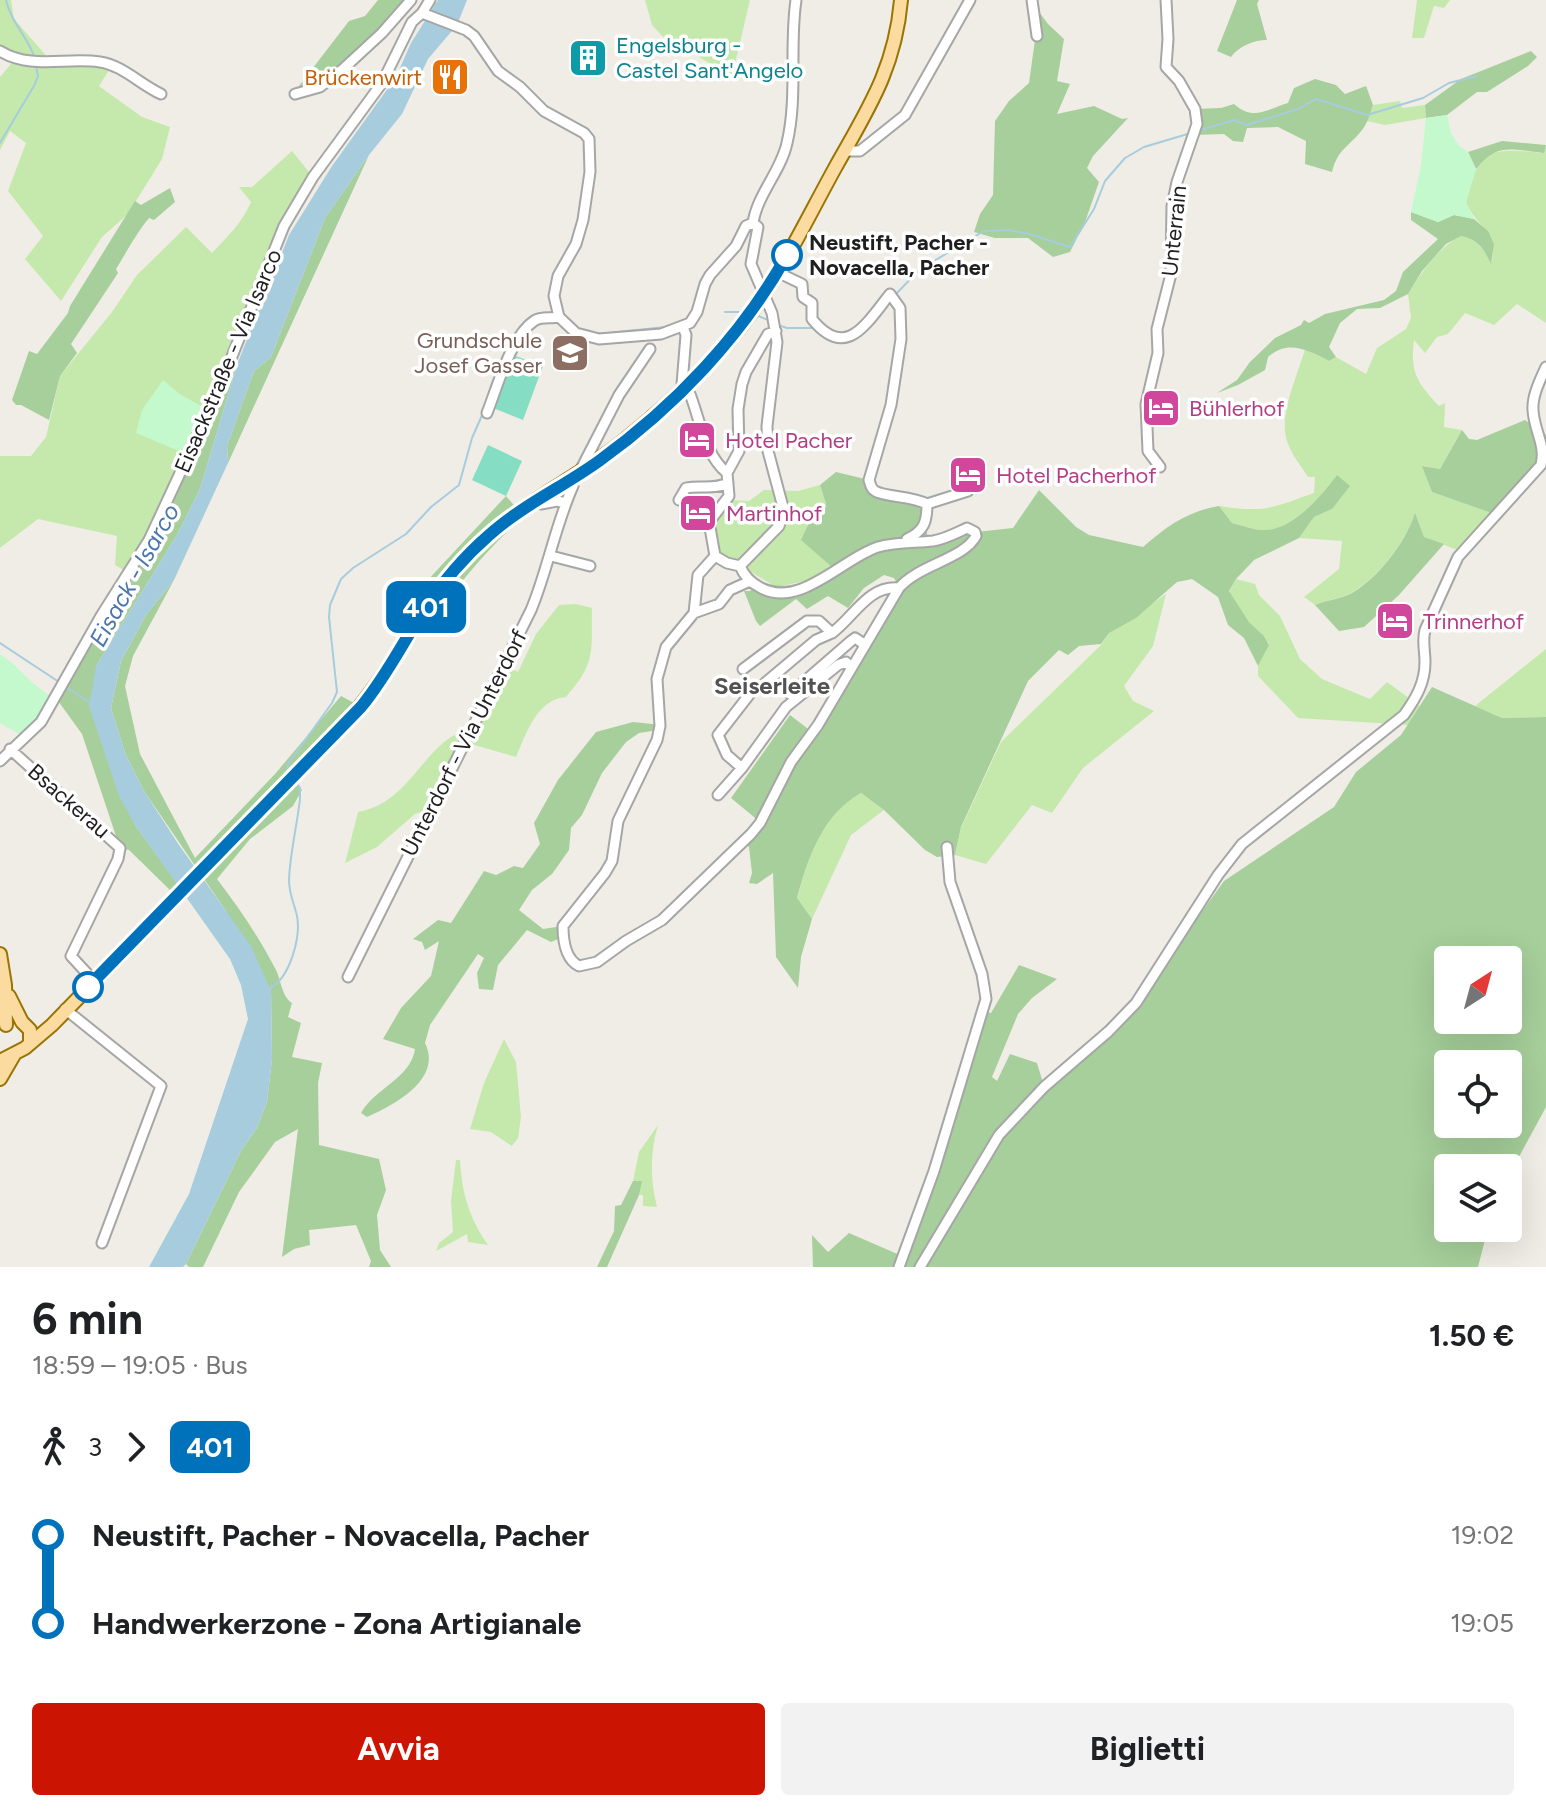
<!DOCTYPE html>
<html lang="it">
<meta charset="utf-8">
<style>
:root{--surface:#fff;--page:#f2f2f2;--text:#202124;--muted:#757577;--accent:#cc1402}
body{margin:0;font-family:Figtree,sans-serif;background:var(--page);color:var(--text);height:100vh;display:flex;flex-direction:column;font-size:30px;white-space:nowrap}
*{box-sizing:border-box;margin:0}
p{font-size:26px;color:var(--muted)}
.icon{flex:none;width:44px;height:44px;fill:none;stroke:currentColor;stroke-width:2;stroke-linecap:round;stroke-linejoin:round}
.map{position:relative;height:1267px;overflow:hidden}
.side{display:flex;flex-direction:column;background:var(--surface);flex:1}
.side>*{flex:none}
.badge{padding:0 16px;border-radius:12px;font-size:28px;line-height:52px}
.needle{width:52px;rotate:36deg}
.buttons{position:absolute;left:1434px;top:946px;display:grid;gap:16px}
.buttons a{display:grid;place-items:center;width:88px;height:88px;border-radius:8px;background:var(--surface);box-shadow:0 8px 32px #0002;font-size:40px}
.map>.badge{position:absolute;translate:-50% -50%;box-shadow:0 0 0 4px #fff}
.legs{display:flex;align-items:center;gap:12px;height:88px;padding:0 32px;font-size:26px}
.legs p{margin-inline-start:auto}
.headline{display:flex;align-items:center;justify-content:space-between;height:136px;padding:0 32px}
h1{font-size:44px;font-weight:700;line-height:60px}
.primary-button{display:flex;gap:16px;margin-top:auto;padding:16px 32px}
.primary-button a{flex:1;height:92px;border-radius:8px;background:var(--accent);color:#fff;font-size:32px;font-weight:700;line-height:92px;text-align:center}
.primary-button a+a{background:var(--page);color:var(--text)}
ul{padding:0 32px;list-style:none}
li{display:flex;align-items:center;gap:28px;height:88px;font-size:30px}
li i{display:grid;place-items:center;width:12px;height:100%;margin:0 10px;background:currentColor}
li i::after{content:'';width:20px;height:20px;margin:-10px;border:6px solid;border-radius:50%;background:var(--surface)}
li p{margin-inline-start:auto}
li:first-child i{background:linear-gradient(#0000 50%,currentColor 0)}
li:last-child i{background:linear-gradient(currentColor 50%,#0000 0)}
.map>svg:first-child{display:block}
</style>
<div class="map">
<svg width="1546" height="1267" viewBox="0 0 1546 1267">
<rect width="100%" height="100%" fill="#f0ede6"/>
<path fill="#c5e9ac" d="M0,0H11L14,19L50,60L113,64L99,86L142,117L170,127L162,159L128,214L102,237L61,301L25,259L43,236L8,191L26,143L10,131L0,150V77L15,59L0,51Z
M645,0H750L732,76L662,36L652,25Z
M1417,0H1450L1444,8L1434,6L1424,38H1412Z
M1400,101L1402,108L1425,105L1426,118L1385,125L1367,121L1373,105Z
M1546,146V323L1517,304L1494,325L1465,313L1448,334L1437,337L1425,353L1414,340C1410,373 1417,382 1439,406L1445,403L1444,427L1462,430L1440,469L1423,466L1432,492L1494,514L1460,551L1424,537L1415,515C1404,543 1378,578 1351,593C1340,599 1326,600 1315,605L1304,597L1339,569L1342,541L1299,538L1314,517L1332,509L1337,475C1321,496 1291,531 1263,530C1253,530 1241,525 1232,523L1219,506C1264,513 1272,508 1314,493L1315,477H1308C1299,463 1286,448 1285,431C1283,405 1298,374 1305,349L1329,361L1336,357L1366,374L1377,348L1406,329L1411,318L1408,294C1422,271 1437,250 1461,235C1478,239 1482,249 1492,262C1496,228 1479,230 1466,203C1478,146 1491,148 1543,153Z
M292,151L313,177L299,199L232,360L128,573L115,565L117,536L38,519L0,548V456H31L46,437L60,376L112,312L137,275L186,227L212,253C227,237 242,223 251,202L239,187H252Z
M820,485L826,504L809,523L833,567L811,580L776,587L716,551L710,518L727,500L749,501L764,490L798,491Z
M1236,579L1255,584L1259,595L1280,616L1300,659L1322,679L1370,699L1387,682L1420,706L1408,725L1298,718L1258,676V666L1269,644L1264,636L1249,622L1229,592Z
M1166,594L1153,646L1124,686L1133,701L1154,711L1083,768L1052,813L1032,805L986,864L955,855L961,828L1001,742L1101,645L1109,633Z
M576,604L592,608C591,651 597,662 566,697C537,699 526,734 516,757L471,744L436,807L415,814L377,847L345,863L358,812C413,802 423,741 469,729L501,664L518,672L536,634L559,605Z
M1546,649V717L1502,718L1475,706Z
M861,793L884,810L851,835L812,919L797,899C808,857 822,815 861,793Z
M504,1039L516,1062L521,1117L518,1138L512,1146L491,1132L470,1129L484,1083Z
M658,1125C650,1153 650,1179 657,1207L643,1206V1195H639L641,1181H633L639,1152Z
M456,1160H460C462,1194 469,1217 488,1245L468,1242L467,1234L436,1251L439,1243L453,1232L451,1201Z"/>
<path fill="#a6cf9b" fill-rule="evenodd" d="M378,0H411L382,33L309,91L296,90L349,21L365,16Z
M1237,0H1259L1257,4L1267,40C1254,40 1239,46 1231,57L1217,51Z
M1031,1L1048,24L1064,39L1057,81L1070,84L1057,114L1094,106L1122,119L1128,118L1093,156L1087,168L1099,182L1085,222L1070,252L1053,257L1028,238H995L974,232L980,214L993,195L995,121L1009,101L1029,83L1035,40Z
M1531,51L1537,57L1528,66L1487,92H1477L1447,115L1426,118L1425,105L1461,79Z
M1315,79L1336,85L1345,94L1366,86L1373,105C1370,113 1368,123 1362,130C1349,147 1338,148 1332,172L1305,164L1306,141L1278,127L1247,128L1243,142L1233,141L1224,134L1193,135L1195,109L1221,108L1234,104C1253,121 1265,110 1288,103L1294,88Z
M1502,141L1546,145L1544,153C1512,150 1497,142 1476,169L1468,152Z
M369,155L228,463L227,446L254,371L271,357L325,218Z
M170,188L175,202L154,220L149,218C135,235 128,250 116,269L118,273L71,344L77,353L60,376L49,420L21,405H16L12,400L29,351L37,354L68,313L70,306L135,201L141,205Z
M1411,212L1438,222L1454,215L1474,219L1488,231L1494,244L1491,264C1484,249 1478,239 1461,236L1446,244L1422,271L1408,294L1380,308L1357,309L1340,323L1329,347L1336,357L1329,361C1308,350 1288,339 1268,357L1265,370L1238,385L1217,393L1237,380L1250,362L1275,338L1301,325L1304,320L1309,323L1325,314L1384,300L1396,291L1403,272L1438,239L1411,220Z
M232,360L238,362L200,489L177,535L96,666L135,825L179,886L173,893L129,850L120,848L82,734L56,698L149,540Z
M1525,420L1546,435V459L1494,514L1432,492L1422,466L1440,469L1462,430L1469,439L1477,440Z
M836,472L869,480L871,488L927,504V534L934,541L967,528L976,532L1013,528L1039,490L1076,527L1089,535L1143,547C1167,526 1188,511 1219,506L1232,523C1241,525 1253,530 1263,530C1292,531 1321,496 1337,475L1350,486L1332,509L1314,517L1299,538L1254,560L1236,579L1229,591L1249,622L1264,636L1269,645L1258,666L1244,638L1228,625L1218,597L1192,579L1177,582L1136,618L1109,633L1101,644L1079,646L1068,655L1059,650L1028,681L961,827L955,855L937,857L925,850L884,810L861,793C822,815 808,858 797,898L812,919L801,957L798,988L776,957L773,873L757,884L749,883L752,873L749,847L743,843L760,822L731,798L790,715L812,732L901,590L894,578L884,575L864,588L848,608L828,596L807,609L796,599L760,626L756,621L744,591H750L761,581C788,592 809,582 832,567L801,540L809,523L826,504L820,485Z
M506,496L524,517C489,546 464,579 436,614L424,605L393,652L426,582Z
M1415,513L1424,537L1444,544L1399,595L1364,627L1339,631L1315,605C1327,600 1341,599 1352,593C1378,578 1406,542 1415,513Z
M174,580L133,656L125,686L140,754L195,858L275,774L341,696L358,705L293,778L302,790L293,806L250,839L217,879C239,908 259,937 276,970C281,980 282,997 292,1003L288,1017L301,1023L292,1057L322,1063L318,1083L319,1145L379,1159L386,1190L377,1215L380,1250L391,1267H369L371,1261L356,1225L309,1230L310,1245L294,1249L282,1257L298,1129L275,1142L239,1192L203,1267H189L186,1264L242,1149L257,1128L267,1102L272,1059L271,991L226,911L144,791L125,753L111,708L121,661L146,615Z
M1432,687L1502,718L1546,717V1107L1508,1177V1168H1448V1228H1488L1478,1267H813L812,1235L828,1252L849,1233L902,1256L983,1011L991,1013L1019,965L1057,979L1032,998L1018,1014L992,1077L997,1081L1010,1054L1037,1063L1044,1086L1136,1003L1224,881L1334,807L1356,772L1401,735ZM1448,960H1508V1020H1448ZM1448,1064H1508V1124H1448Z
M633,722L662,725L652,731L639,733L626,742L602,773L582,815L571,828L569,850L552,874L532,890L519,910L543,929L563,926V937L551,942L527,930L498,965L493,990L479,989L477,973L484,958L478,954L430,1025L425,1043C443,1079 394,1105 367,1117L361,1113C375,1088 411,1078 415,1049L383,1039L401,1008L431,976L439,941L425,950L422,942L413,939L438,920L451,923L484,871L496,875L514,866L523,868L540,844L534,823L558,780L596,732Z
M633,1181H642L639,1195L607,1267H597L614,1231L615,1206L621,1205Z"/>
<path fill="#c3f9cc" d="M1447,115L1451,133L1459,146L1468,152L1476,169L1466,203L1474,219L1454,215L1438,222L1411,212L1421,165L1426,118Z
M163,380L181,395L207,409L186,454L136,433L142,410Z
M0,654C21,668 29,683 51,696L36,721L21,735L0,723Z"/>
<path fill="#85dec3" d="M513,355L543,366L523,420L493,408Z
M488,445L522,461L506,496L472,480Z"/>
<path fill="#a7ccdd" d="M438,0H467L457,25L428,59L402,114L369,155L325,218L271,357L254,371L227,446L228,463L174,580L146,615L121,661L111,708L125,753L144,791L179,845L251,946L271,991L272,1059L267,1102L257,1128L242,1149L186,1264L183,1267H149L189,1194L248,1019L241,985L230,959L135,825L119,796L89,706L96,666L177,535L200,489L238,362L289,235L332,166L396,77L411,43Z"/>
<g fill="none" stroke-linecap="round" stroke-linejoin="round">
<path stroke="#a7ccdd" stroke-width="2" d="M6,0C11,23 29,38 35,59
M1201,130L1234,120L1247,125L1298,109L1316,99L1367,115L1423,98L1449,83L1477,76
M0,143L35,84L38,76L36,66
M896,294L919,270L984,231L1008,230L1029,234L1070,247L1094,209L1105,181L1125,158L1144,147L1191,133
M725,312H746
M756,315L768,320
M778,325L787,328H815
M521,327C529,315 536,312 549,313
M597,334L666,327
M837,342H848L853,339
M0,643L59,682
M64,686L89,702
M287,774L288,764L332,703L337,692L329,617L330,605L341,579L353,568L406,534L431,507L459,485L472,438L483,413
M270,988C290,978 301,937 297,916C294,903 289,894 289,880C290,853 297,826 300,799V788L296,782"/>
<g stroke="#a6a6a6" stroke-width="13">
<path id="minor" d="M1032,0L1037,36
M422,13L466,30L474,36L498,71L520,87L544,111L584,133L589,139L590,172L583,220L576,244L558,276L554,296L559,317L576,333L599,339L661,334L690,323L697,312L705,284L710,275L736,246L746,226L753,223
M0,51C31,70 66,57 100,62C122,65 141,85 161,94
M295,94L320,87L343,69L382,33L411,0
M844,151H860L905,115L970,0
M753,223C757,195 781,171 787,143C798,96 789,47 796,0
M777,272L802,284L803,297L812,303V319C846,361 866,324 890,294L900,308L901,339L891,405L869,480C871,485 870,488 875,491C884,497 912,496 927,504
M682,384L686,335L683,327
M690,394C700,420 705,455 727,473
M487,413C497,388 511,336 534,321C541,316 551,319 559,317
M1160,467L1148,451L1146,404L1158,353L1157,329L1171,274L1172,206L1177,182L1197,124L1195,109L1179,81L1166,67L1168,39L1166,0
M581,469L619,395L650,349
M537,500L541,504L557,501L566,503
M679,500L686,488C701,485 713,490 728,483
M906,542L907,539C924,531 927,522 927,504L968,491
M551,556L590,566
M715,556L727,563L740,566
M740,566C744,576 751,583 761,588C800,609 843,558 878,547C896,542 914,543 933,541C945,539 956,533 967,528L975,532L976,536C964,559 918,565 899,588L818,725L791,762L760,823L751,834L662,920L626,941L597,962L579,966C565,959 563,940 563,926L605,873L612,861L618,821L657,740L660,726L657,679L666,647L694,613L698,575L715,556L709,522L729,496L727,473L739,451L738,409L742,384L746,372L768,334L776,331
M740,566L779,526L784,511L768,451L767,426L777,342L772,313L751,264L758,227L753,223
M694,613L719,604L730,590L750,581
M832,633C854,617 868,585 899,588
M743,669L807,621H819L832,633L816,640L765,683
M756,686L718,735L727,755L742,768L786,707L838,665L846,662L851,667
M790,694L851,641L855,638L864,644
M10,749L120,848L118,859L71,956L94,981
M0,761L41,722L101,616L149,540L219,389L284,226L313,177L382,83L412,22L422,13L430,0
M718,795L742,768
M348,977L531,610C548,569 555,526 573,486
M65,1009L161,1086L102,1243
M899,1267L934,1171L986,999L982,974L950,882L947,847
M920,1267L999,1135L1044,1087L1109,1031L1136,1003L1218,875L1242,844L1404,715C1416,698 1425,683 1425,662C1425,650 1422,641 1425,630L1458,557L1541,465C1546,444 1534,431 1533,410C1532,396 1540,380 1546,367"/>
</g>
<g stroke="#997402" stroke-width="16">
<path id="major" d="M0,954L5,985L6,1025
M9,996L22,1022L30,1030V1042
M0,1061L25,1048L52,1025L344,725C395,669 424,599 478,545C521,502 579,478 626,439C673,401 718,359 753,310C785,266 809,215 835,168C868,109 895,69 901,0
M0,1079L14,1055"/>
</g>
<use href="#minor" stroke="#fff" stroke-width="9"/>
<use href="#major" stroke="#fbdba0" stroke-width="12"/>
</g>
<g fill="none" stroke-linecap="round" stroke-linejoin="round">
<g stroke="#fff" stroke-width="18">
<path id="line-1" d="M88,987L361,707C386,677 403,642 424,610C442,583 464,557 488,536C521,506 563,487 599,461C674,407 742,336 787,255"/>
</g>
<use href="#line-1" stroke="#0072bc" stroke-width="12"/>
</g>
<defs>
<g id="building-square" transform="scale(2)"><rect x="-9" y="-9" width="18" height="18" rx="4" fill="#0f9aa8" stroke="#fff"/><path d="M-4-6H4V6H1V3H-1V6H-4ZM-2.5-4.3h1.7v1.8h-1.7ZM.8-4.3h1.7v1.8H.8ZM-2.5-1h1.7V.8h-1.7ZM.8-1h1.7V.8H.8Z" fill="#fff"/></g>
<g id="restaurant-square" transform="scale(2)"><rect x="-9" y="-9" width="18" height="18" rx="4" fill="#e8710a" stroke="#fff"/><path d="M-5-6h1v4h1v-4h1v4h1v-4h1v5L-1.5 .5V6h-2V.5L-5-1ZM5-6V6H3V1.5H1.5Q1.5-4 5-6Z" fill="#fff"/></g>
<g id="school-square" transform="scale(2)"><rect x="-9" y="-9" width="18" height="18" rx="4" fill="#8d6e63" stroke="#fff"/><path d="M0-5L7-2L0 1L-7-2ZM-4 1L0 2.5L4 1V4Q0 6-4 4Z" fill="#fff"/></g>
<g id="hotel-square" transform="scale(2)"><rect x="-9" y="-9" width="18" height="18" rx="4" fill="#d1479c" stroke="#fff"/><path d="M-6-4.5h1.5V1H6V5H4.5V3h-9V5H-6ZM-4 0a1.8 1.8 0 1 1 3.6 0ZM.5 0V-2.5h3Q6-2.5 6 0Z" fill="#fff"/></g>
</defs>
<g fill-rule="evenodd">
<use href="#building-square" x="588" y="58"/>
<use href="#restaurant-square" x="450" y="77"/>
<use href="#school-square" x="570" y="353"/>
<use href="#hotel-square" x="1161" y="408"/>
<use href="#hotel-square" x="697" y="440"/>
<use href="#hotel-square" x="968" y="475"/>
<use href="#hotel-square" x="698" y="513"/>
<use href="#hotel-square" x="1395" y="621"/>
</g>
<g fill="#fff" stroke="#0072bc" stroke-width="4">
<circle cx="787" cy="255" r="14"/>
<circle cx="88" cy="987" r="14"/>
</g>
<g text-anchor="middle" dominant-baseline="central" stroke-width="7" stroke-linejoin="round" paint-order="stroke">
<g font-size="22" fill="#0d838f" stroke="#fff" text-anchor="start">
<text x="616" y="45">Engelsburg -<tspan x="616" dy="25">Castel Sant'Angelo</tspan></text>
</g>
<g font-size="22" fill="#c56008" stroke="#fff" text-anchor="end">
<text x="422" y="77">Brückenwirt</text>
</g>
<g font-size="22" fill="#1f1f1f" stroke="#fff">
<text transform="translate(1174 231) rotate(-84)">Unterrain</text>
<text transform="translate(228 361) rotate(-67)">Eisackstraße - Via Isarco</text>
<text transform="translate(464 743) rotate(-63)">Unterdorf - Via Unterdorf</text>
<text transform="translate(69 801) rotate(41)">Bsackerau</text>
</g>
<g font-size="22" font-weight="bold" fill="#1f1f1f" stroke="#fff" text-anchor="start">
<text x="809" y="242">Neustift, Pacher -<tspan x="809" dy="25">Novacella, Pacher</tspan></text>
</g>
<g font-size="22" fill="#785e54" stroke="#fff" text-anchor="end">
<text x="542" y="340">Grundschule<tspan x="542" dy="25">Josef Gasser</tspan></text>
</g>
<g font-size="22" fill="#b23c85" stroke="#fff" text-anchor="start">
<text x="1189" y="408">Bühlerhof</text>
<text x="725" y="440">Hotel Pacher</text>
<text x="996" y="475">Hotel Pacherhof</text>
<text x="726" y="513">Martinhof</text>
<text x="1423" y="621">Trinnerhof</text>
</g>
<g font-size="24" font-style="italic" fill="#4c75ae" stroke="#fff">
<text transform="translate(134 575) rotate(-61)">Eisack - Isarco</text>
</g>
<g font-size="24" font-weight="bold" fill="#525252" stroke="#fff">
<text x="772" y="685">Seiserleite</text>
</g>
</g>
</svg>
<div class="buttons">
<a><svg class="needle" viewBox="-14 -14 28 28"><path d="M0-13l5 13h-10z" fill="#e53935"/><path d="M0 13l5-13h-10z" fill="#757577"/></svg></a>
<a><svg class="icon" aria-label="locate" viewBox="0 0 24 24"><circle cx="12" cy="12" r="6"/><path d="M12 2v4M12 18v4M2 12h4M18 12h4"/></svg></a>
<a><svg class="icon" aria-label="layers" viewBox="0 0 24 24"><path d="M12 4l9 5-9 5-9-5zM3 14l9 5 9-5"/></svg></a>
</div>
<b class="badge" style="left:426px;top:607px;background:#0072bc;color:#fff">401</b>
</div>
<section class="side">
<div class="headline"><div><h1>6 min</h1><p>18:59 – 19:05 · Bus</p></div><b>1.50 €</b></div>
<div class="legs"><svg class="icon" aria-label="walk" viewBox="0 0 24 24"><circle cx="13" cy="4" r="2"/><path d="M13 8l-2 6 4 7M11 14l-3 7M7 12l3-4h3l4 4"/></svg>3<svg class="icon" aria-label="forward" viewBox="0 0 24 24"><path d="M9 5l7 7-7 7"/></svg><b class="badge" style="background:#0072bc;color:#fff">401</b></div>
<ul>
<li><i style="color:#0072bc"></i><b>Neustift, Pacher - Novacella, Pacher</b><p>19:02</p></li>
<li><i style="color:#0072bc"></i><b>Handwerkerzone - Zona Artigianale</b><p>19:05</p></li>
</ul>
<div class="primary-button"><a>Avvia</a><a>Biglietti</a></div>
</section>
